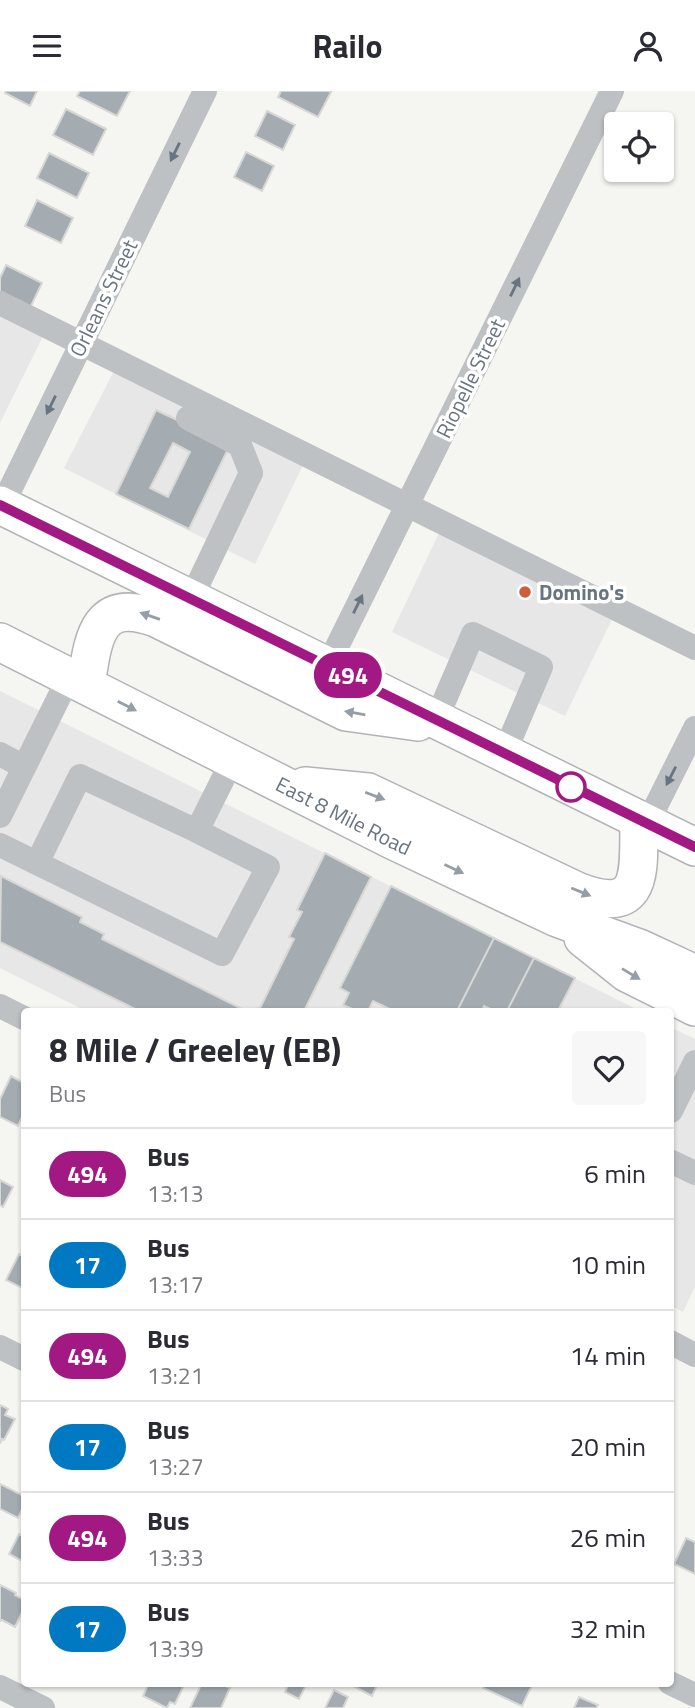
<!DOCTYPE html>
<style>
:root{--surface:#fff;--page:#f7f7f7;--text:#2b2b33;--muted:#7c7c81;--line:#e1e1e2}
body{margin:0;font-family:"Titillium Web",sans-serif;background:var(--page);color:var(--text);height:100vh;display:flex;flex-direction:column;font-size:26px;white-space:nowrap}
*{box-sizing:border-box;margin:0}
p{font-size:23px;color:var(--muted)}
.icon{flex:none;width:38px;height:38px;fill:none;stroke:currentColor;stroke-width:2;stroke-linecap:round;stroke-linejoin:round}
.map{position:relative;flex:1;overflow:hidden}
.sheet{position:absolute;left:21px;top:917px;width:653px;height:679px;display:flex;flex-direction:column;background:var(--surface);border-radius:7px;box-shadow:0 2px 5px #0004}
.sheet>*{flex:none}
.badge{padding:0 14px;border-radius:23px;font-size:24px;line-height:46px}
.fabs{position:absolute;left:604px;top:21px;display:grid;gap:14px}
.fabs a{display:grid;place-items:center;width:70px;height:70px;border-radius:7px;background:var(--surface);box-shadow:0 2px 5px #0004;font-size:35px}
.map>.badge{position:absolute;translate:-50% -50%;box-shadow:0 0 0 4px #fff}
.round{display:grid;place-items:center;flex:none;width:74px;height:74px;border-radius:7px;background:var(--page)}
.summary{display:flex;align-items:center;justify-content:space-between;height:119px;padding:0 28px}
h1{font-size:33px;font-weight:700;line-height:52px}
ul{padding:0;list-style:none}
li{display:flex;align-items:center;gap:21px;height:91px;padding:0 28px;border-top:2px solid var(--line)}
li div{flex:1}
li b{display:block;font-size:26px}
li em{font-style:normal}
li .badge{min-width:77px;font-weight:700;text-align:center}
header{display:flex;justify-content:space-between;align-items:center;height:91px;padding:0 28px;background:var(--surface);font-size:32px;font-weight:700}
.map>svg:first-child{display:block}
</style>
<header><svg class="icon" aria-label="menu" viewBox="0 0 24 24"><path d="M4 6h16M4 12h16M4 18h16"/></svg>Railo<svg class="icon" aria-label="person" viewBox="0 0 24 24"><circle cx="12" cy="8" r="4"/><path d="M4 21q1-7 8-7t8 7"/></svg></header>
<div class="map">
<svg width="695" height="1617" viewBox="0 0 695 1617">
<rect width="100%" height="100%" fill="#f5f5f2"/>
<path fill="#e6e7e6" d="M0,224L43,245L0,332Z
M114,280L304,372L255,473L64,377Z
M440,440L614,524L565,625L392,541Z
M0,600L640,920H86L0,877Z
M670,936L695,948V1196L683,1221L670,1214Z"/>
<path fill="#a5acb1" stroke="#d7d7d5" stroke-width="2" fill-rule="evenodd" d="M6,0H37L30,15L5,2Z
M80,0H130L117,25L77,5Z
M281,0H328L331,1L318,26L278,6Z
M66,18L106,38L93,64L53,44Z
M267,20L295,34L283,59L255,45Z
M246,61L274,75L262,100L234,86Z
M49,62L89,82L77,107L37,87Z
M37,109L73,127L61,152L25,135Z
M6,174L42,192L30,217L0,202V187Z
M156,319L230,354L189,438L116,403ZM173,352L190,361L168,406L150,397Z
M325,762L371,786L304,920H139L0,851L1,785L82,826L80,831L104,843L102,848L246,920L260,917L294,848L289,846L302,821L297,819Z
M391,795L494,847L457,920H394L373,910L368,920H357L343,914L349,902L340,897Z
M494,847L534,867L507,920H495L484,915L482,920H457Z
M534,867L575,887L558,920H507Z
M11,985L24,992V1021L18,1035L0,1026V1008Z
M0,1089L13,1096L3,1116L0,1114Z
M19,1163L24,1166V1198L6,1189Z
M0,1314L8,1318L5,1324L15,1328L4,1349L2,1348L0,1353Z
M0,1393L24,1405V1414L18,1427L0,1418Z
M19,1443L24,1446V1471L9,1463Z
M686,1447L695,1451V1483L674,1473Z
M0,1494L16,1502L15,1504L24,1509V1517L15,1536L2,1529L0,1530Z
M149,1592H185L175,1613L170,1611L167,1617L143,1605Z
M202,1592H220L230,1597L221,1617H190Z
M289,1592H307L299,1608L285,1601Z
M348,1592H378L372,1605Z
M485,1592H533L522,1615L483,1597Z
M334,1599L348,1606L343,1617H325Z
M579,1606L598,1614L596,1617H574Z"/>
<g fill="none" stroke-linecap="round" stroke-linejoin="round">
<g stroke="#b1b4b7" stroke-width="40">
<g id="highway">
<path d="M0,414L695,756"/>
<path id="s1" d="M0,551L392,749L557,827L639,857L695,883"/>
<path d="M86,594C93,549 96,505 156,527L346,621L418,631"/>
<path d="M305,695L368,701L577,800C646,827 638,779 639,730"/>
<path d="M583,847L627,882L695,916"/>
</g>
</g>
<path stroke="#bdc1c4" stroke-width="24" d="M0,212L695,557
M188,327L240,354L251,382L191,508
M2,415L205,0
M328,574L612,0
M436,629L473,543L541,576L504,663
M0,663L24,676
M0,725L69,586
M647,733L695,637
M0,754L222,863L268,776L197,740L233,668
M37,772L80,685L197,740
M0,915L24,927
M671,1020L695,971
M670,1070L695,1082
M670,1251L695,1264
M0,1256L24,1268
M670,1592L695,1604
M0,1596L43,1617"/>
<use href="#highway" stroke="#fff" stroke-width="37"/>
</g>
<defs><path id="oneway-solid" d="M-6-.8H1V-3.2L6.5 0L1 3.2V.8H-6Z" transform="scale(1.75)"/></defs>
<g fill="#687580">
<use href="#oneway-solid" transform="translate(175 61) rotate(116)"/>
<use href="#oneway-solid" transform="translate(515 196) rotate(-64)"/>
<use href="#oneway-solid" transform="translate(51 314) rotate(116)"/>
<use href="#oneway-solid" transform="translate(358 513) rotate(-64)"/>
<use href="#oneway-solid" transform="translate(671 685) rotate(117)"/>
</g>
<g fill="#959ea6">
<use href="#oneway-solid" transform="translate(150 525) rotate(-161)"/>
<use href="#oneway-solid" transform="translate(127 615) rotate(27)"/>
<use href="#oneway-solid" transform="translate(355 622) rotate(-170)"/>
<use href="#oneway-solid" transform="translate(375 705) rotate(21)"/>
<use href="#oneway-solid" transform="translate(454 778) rotate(25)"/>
<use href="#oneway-solid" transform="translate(581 801) rotate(22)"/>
<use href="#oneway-solid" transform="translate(631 883) rotate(31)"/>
</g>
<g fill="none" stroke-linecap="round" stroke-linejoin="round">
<g stroke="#fff" stroke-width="16">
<path id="line" d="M0,414L695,756"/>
</g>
<use href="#line" stroke="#a31984" stroke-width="10"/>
</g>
<circle fill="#cd5d3b" stroke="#fff" stroke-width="2.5" cx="525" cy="501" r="7"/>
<circle fill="#fff" stroke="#a31984" stroke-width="3.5" cx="571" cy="696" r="14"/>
<g text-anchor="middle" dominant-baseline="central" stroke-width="7" stroke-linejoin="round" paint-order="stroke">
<g font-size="21" fill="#687580" stroke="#fff">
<text transform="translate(103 207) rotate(-64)">Orleans Street</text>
<text transform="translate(470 287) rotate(-64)">Riopelle Street</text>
<text stroke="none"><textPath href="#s1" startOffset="385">East 8 Mile Road</textPath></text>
</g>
<g font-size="21" font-weight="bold" fill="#687580" stroke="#fff" text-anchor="start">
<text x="539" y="501">Domino's</text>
</g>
</g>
</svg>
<div class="fabs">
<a><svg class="icon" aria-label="locate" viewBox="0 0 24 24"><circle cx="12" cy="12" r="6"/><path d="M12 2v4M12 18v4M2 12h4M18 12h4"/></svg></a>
</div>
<b class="badge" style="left:348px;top:584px;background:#a31984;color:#fff">494</b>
<section class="sheet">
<div class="summary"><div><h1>8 Mile / Greeley (EB)</h1><p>Bus</p></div><a class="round"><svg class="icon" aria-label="heart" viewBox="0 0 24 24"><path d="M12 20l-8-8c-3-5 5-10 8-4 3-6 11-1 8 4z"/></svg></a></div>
<ul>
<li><span class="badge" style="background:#a31984;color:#fff">494</span><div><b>Bus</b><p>13:13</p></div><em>6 min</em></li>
<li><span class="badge" style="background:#0079c2;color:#fff">17</span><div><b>Bus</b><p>13:17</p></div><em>10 min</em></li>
<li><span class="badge" style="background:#a31984;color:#fff">494</span><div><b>Bus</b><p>13:21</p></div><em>14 min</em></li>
<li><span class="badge" style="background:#0079c2;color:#fff">17</span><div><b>Bus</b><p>13:27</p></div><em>20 min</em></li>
<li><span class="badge" style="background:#a31984;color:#fff">494</span><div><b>Bus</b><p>13:33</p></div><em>26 min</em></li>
<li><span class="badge" style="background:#0079c2;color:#fff">17</span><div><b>Bus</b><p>13:39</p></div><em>32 min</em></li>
</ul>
</section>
</div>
